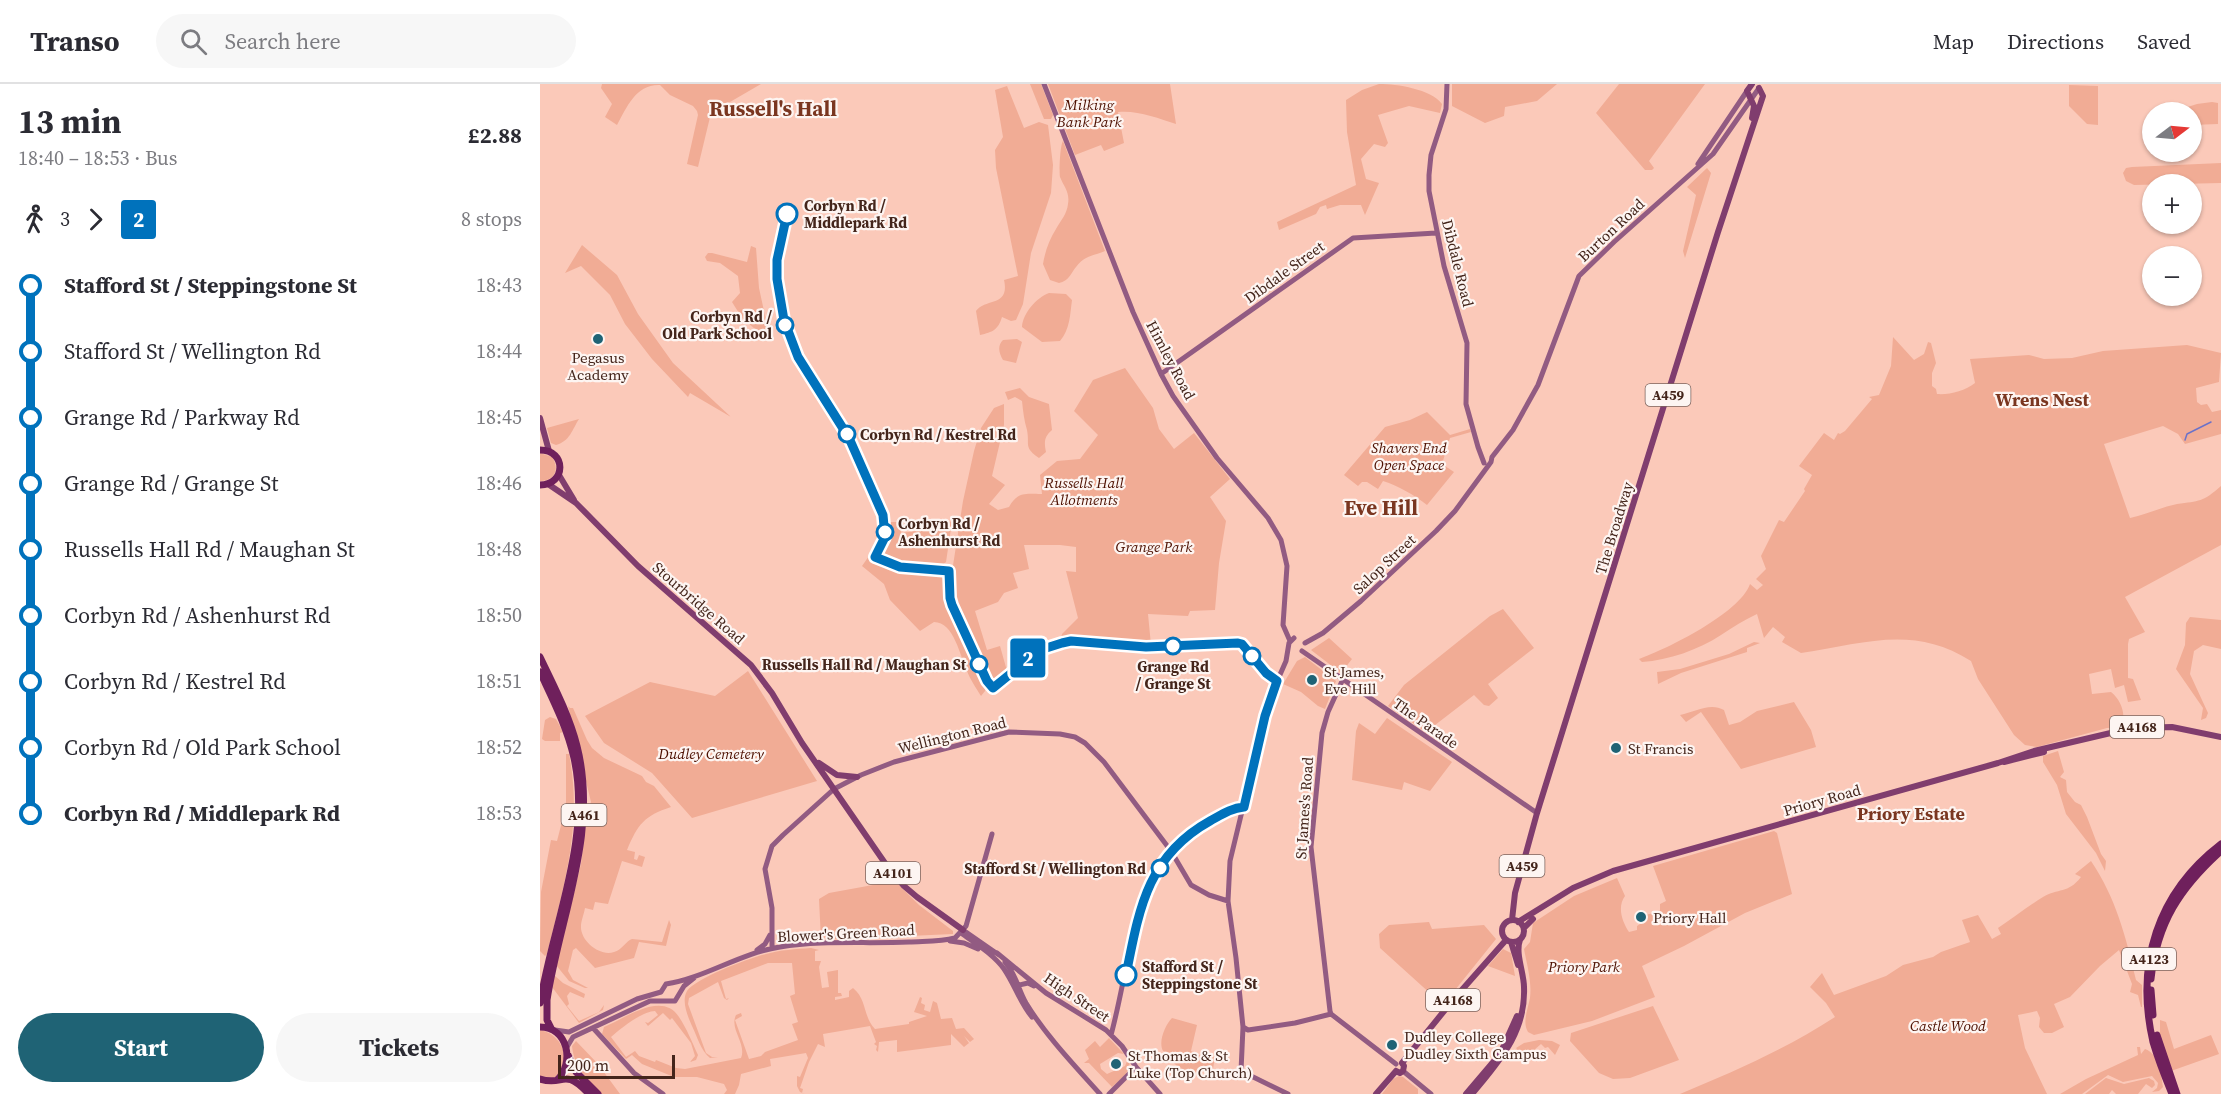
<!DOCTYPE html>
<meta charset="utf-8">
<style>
:root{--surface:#fff;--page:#f7f7f7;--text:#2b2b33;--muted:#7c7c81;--line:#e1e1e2;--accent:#1f6375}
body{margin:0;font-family:"Source Serif 4",serif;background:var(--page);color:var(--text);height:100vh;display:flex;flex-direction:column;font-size:22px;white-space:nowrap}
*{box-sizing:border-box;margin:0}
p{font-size:20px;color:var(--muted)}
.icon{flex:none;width:33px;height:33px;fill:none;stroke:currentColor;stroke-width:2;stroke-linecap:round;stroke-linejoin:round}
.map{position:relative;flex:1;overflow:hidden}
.panel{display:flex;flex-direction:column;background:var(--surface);width:540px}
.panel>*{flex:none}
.badge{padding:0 12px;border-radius:4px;font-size:21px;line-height:39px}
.needle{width:39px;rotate:74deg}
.fabs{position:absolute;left:1602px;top:18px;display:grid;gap:12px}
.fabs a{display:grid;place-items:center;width:60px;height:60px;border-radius:50%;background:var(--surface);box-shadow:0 2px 4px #0004;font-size:30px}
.scale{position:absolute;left:18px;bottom:15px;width:117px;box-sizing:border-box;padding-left:6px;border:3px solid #44251b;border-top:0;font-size:16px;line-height:21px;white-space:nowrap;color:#44251b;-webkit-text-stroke:4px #fdf5f2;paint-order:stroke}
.map>.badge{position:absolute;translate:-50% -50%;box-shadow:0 0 0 3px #fff}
.legs{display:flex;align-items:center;gap:9px;height:66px;padding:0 18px;font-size:20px}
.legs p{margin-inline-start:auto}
.summary{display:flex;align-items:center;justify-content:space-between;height:102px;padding:0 18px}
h1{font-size:33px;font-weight:700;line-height:45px}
.button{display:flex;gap:12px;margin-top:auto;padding:12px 18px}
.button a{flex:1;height:69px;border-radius:36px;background:var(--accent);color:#fff;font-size:24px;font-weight:700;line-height:69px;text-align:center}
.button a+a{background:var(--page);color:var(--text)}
ul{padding:0 18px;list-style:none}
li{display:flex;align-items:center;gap:21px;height:66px;font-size:22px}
li i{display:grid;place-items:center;width:9px;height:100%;margin:0 8px;background:currentColor}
li i::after{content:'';width:15px;height:15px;margin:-8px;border:4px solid;border-radius:50%;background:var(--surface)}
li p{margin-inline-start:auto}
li:first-child i{background:linear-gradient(#0000 50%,currentColor 0)}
li:last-child i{background:linear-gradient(currentColor 50%,#0000 0)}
header{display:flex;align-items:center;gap:36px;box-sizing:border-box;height:84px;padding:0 30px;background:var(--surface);border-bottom:2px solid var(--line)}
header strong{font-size:28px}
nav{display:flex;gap:33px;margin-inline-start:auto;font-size:21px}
.search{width:420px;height:54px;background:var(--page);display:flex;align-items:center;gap:15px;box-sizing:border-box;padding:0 21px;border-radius:33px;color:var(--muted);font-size:22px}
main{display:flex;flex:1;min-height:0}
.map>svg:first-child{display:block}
</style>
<header>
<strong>Transo</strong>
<div class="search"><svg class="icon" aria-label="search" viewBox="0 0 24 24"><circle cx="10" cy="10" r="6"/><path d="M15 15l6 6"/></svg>Search here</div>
<nav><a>Map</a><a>Directions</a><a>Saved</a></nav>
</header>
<main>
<section class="panel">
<div class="summary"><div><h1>13 min</h1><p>18:40 – 18:53 · Bus</p></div><b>£2.88</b></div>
<div class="legs"><svg class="icon" aria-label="walk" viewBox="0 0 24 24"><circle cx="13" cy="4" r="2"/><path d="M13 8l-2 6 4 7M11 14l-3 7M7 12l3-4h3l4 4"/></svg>3<svg class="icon" aria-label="forward" viewBox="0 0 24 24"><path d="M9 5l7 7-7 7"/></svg><b class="badge" style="background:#0072bc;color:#fff">2</b><p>8 stops</p></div>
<ul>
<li><i style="color:#0072bc"></i><b>Stafford St / Steppingstone St</b><p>18:43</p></li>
<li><i style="color:#0072bc"></i><span>Stafford St / Wellington Rd</span><p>18:44</p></li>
<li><i style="color:#0072bc"></i><span>Grange Rd / Parkway Rd</span><p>18:45</p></li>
<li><i style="color:#0072bc"></i><span>Grange Rd / Grange St</span><p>18:46</p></li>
<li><i style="color:#0072bc"></i><span>Russells Hall Rd / Maughan St</span><p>18:48</p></li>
<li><i style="color:#0072bc"></i><span>Corbyn Rd / Ashenhurst Rd</span><p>18:50</p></li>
<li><i style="color:#0072bc"></i><span>Corbyn Rd / Kestrel Rd</span><p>18:51</p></li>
<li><i style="color:#0072bc"></i><span>Corbyn Rd / Old Park School</span><p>18:52</p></li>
<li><i style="color:#0072bc"></i><b>Corbyn Rd / Middlepark Rd</b><p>18:53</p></li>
</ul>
<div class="button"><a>Start</a><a>Tickets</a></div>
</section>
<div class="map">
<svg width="1681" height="1010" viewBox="0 0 1681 1010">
<rect width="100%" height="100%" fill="#fbc9b9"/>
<path fill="#f1ac95" d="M62,0H221L190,18L176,21L171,29L158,83L147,80L158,31L157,27L153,22L130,11L120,1C96,0 87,23 77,41L65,33L72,20L61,4Z
M490,0H501L513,31L511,35H504Z
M508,0H630L636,40C618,34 597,26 578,28L584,59L564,67L561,61L535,71Z
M839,0C857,0 891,5 902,20L900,29L869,22L838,31L848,59L845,63L834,60L821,75L826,95L839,99L825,131L821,121H800L787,125L786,121L780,123L776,130L739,146L737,138L816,101L807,48L806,16L822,6Z
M912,0H1017L997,17L965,23L964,32L945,39L912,22Z
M1079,0H1165L1109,77L1114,84L1112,86H1105L1056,29Z
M1529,1L1558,2V41L1547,40L1529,22Z
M467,2L484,44L499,38L508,41L513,81L511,109L491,169L483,220L476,236L471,237L462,233C458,246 453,248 440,251L436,227C446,214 470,223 464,196L478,192L456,84L455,66L463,53L455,6Z
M1672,18L1678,19V40L1652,41V28H1632L1657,20Z
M523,57L565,167C554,172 545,171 536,183C531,189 529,197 519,199L510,196L503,180C505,168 509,156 516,145C521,136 527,130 528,120C530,108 524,103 520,93C519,89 520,61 523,57Z
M1681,79V99L1594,101L1586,97L1583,89L1586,84L1592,83Z
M1167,84L1171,89L1145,174L1143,167L1156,111L1147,103Z
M42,161L77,191L98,230L133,279L191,333L150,309L148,313L112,275L85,240L70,211L41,182L25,189Z
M211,162L216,164L219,204L229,250H221L202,234L192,218L200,209L198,192L180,179L167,177L165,173L168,169H172L207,178Z
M509,209L526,210L532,216C530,231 530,245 520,257L502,258L482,243C483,229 496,214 509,209Z
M1353,253L1374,276L1384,270L1388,258L1391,259L1396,279L1392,289V302L1396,305L1397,310C1409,311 1425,307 1435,299L1430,275L1489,271L1504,275L1532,274L1563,267L1647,261L1681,269L1679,298L1656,304L1657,318L1661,321L1667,320L1672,328L1681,326V350L1645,360L1638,350L1623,342L1564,360L1590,434C1605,431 1622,423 1637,420C1659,417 1663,418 1681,402V461L1585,513L1605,548L1589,555L1588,560V594L1593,595L1601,616L1588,618L1584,601L1575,604L1571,585L1549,590L1552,610L1571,608C1581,616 1587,631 1581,643L1567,644L1497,663L1485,661L1474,651L1438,595L1431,577C1373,540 1323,560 1261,569L1242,558L1245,553L1233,543L1224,554L1217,530C1204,536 1193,543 1181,551C1158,566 1129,576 1102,578L1099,575C1127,565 1200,529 1210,500L1217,506L1223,501L1216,495L1226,485L1221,472L1239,436L1244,438L1265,407L1264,405L1272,391L1259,382L1284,349L1294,356L1298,349L1300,350L1305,347L1332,315L1329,313L1339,311L1351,282Z
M477,255L482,258L476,279L463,276C459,269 457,262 463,256Z
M585,284L613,324L619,345L634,365L654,349L690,395L670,413L686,437L679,479L675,526L650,527L648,532L608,530L611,561L544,554L521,555L522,550L538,534L526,487L536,488V463L520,461H484L489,485L473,489L478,504L464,509L458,518L435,527L447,566L460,562L467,587L458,596L450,593L414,516L412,488L423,417L434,367L441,344L454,324L464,320V341L452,392L465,401L449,420L458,426L469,423C478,407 486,410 502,410L500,391L517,377L540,375L558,351L534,327L553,296Z
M480,304L489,313L509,320L512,346C504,353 504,358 506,368L499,374C483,363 490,361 487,346C484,336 483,327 482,317L475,313L468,316L465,308Z
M887,328L910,351L930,345L931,348L910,354L902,380L914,388L887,421C874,411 859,402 843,397L838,405L827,398H822L818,402L804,391L845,343L870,336Z
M39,335C32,346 30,357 16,361L11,359L7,344Z
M0,369L12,373C20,385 15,397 0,397Z
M397,435L412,438L406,478L401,482L353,477L343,473C342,462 350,453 349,438H360L361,449L398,444Z
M329,472C351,487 373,487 400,488L405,495L409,526L446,601L445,607L441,612C436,604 430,595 427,587C420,572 414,538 394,538L380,547L378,545L350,516L344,500L322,482Z
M963,525L994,564L948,600L958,614L949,622L944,621L934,611L886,648L848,622L864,601L950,532Z
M1650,533L1681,536V565L1663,561L1654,567L1650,590L1668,629L1666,634L1661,636L1663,624L1636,585L1645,561L1646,539Z
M789,554L812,575L801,589L771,566Z
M1214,558L1220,559L1207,564V568L1141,589L1118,600L1117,588L1140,585L1189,570Z
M765,573L796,597L785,625L778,622L761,608L743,600L757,577Z
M208,587L277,697L152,734L112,689L64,659L45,632L110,598L175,612Z
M1254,618L1271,646L1276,663L1201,685L1161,628L1146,638L1140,631C1155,628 1170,618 1184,626L1189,641L1200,638L1217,627Z
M28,622L30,624H33L47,656L52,664L64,674L102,692L106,698L114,702L131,723C104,732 98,740 87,766L95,768L94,775L97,776L99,771L105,773L102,783L82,777L68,820L55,818L53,826L45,824C44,830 41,837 41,842C40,857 60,873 74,868C82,866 86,857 92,855L122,858L129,836L131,841L126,862L99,858L94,874L55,884L36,864L33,866L28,887L33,896L48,904H45L29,897L16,881L41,780L47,729L51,718Z
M10,633L16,635L23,648L20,649V657H5L2,655L5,636Z
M847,634L912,678L890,707L864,698L862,706L812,696L816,647L819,639L835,650Z
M1518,667L1524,688L1520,693L1526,696L1527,708L1535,718L1541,721L1547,733L1561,770L1566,777L1565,787L1556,769L1526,730L1517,701L1503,678V672Z
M26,670H29C43,740 24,802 7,870L5,872L0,867L1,808L11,756L17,757L26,722Z
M1234,747L1237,749L1252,810L1205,829L1144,862L1102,882L1115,913L1052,937L994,951L988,948C982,938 988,925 990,914C992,898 987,881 984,865L990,858L993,839L1034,812L1077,794L1085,812C1077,823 1082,837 1089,848L1097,846V842L1103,838L1104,831L1120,828V820L1126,817L1113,782Z
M1551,777C1576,814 1586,853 1596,896L1602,901V923H1601L1598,911L1590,908L1592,900L1579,866L1560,882L1530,913L1514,920L1524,943L1512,949H1504L1499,943L1500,934L1497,927L1478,931L1485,964L1507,1010H1140C1193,988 1246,965 1295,933L1286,919L1270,903L1282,889L1294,911L1346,892L1363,881L1393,873L1401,868L1430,858L1422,836L1438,831L1452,855L1461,850L1458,844C1473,834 1487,823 1503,813C1518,804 1528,810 1541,793L1535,790Z
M355,797L379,821L413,847V850L281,856L279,815L289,809Z
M889,838L892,845L944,841L956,855L903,921L840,864L839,850L849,841Z
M271,864L279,866L275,867V877H281L279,883L282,904L289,903L287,888L298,886V909H301L302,912L295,913V916L309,913V907L313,904C327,915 323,933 335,945L369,940V938L387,932L374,928L380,913L382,914L381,919L385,921L384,926L390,928L393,917L397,919L401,935L412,934L416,945L424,944L434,955L430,958L424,952L429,959L424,963L411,950V961L357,968V956L339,958L338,968L336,966L337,962L334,960L336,958L330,942L283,950L285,963L278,960L269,978L260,1004L263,1005L262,1009L265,1010L260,1008L257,1002V992L260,993L268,974L266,969L230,975L231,982L201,990L199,1001L195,1010H184L187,1006L184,1000L157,993H134L102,980L92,971L86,975L62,950L64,943C84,935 122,906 139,933C147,945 152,958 158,971L156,976L150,978L155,972L151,959L132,934L130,936L123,929L108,942L105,938L108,939L118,931L115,927C103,927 81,944 71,953L86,973L95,967L99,972L115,978L116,976L136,984L145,985L201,974C207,960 189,945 196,931L201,929L202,932L195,936L209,975L221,972L225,968L258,956L252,940L258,938L250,912L255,910L252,879H228L181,897L186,915L189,914L187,916L184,914L178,898L149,914L148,920L166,969L172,973H178L170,974C161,967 157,952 152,942C148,933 141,917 147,907C156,894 209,874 226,870C240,866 256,865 271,864Z
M963,865L971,869L975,892L948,882Z
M14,891L23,899L45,910L44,914L30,908L27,912L29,920L27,922L39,937L59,928L64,921L63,926L39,939L12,903Z
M1113,922L1139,976L1090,994L1073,995L1059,989L1030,957L1031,949Z
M632,934L657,941L651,967L658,971L675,973L673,985H667L666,988C656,990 648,987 640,985L633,978V970L623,967C618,958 625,941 632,934Z
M1620,936L1626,938L1634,965L1671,951L1679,970L1631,987L1620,952Z
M0,946C23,950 33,978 14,994L0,992Z
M569,954L584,970L578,969L560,980L561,985L567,990L585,982L588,975C594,986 580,995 572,1003L549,979H544L549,975L545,966L555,957L560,963Z
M999,956L1012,957L1020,961L1015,971L1008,963L1005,964L1001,960L985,974L976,964L984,959Z
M36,957L58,980L80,1010H61C47,995 34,983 32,962Z
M1597,963H1600L1601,970L1605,965C1619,970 1621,989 1623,1003L1619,1007L1612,1008L1617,1004L1618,999L1612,992L1583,998L1568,991L1542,1010H1520L1546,995L1598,971Z
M859,992L863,993L878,1005V1010H842L853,995Z
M1566,994L1584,1000L1609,994L1614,997L1615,1001L1612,1004L1606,1000L1598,1010H1576L1572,1006L1569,1010H1545Z"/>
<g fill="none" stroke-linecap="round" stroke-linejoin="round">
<path stroke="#6c72c8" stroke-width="1.5" d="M1645,356L1647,350L1671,338"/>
<path stroke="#925b82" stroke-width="5" d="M504,0L593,228L621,290L633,312L677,374L728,434L741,456L747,482L743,541L750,557
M907,0L906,25L891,71L889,91V107L904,182L927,259L926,320L938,363L944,379
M1158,80L1207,7
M621,290L813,154L896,149
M765,559L783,549L821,517L896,447L915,427L951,378L952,373L973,346L998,301L1039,192L1074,158L1173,70L1219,4
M762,567L997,729
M423,846L459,871
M421,849C436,860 453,870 464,885C475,901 480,919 492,933
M410,857L424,859L438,865
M232,864V824L225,785L232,762L243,751L294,705L321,691L354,678L469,648L520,650L535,653L545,659L564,678L631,767L651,801L669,811L688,817
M217,866L225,860L230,851
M457,869L506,909L566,946L582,962L596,983L620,1010
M465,878C476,890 478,905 486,919C506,952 535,982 560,1010
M475,902L488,899L494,902
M791,930L790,927L771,763L782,649L788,628L803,595
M791,930L856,980
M703,943L708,946L755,939L791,930
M54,945L94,989L123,1010
M15,946L29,948L97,915L121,908L126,900C165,894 200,869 240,863C282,856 326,860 369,858C385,857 400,858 415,854L426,842L452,750
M571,951C588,889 592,810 636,761C645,750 658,744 670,737C681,731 691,724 704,723
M27,963L33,953L110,917H135L144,902L154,894
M863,987L891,1010
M569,1010L596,983
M748,1010L701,987L703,943L696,874L688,817L690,777L725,632L732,609L746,577L749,559L754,554"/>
<path stroke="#803d6e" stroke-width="6" d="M1212,34L1214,22L1207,7L1212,0
M0,334L9,367
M19,391L34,416
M8,400L36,419L98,482L211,581L232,609L262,659L347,782L364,802L377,813L423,846
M1464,678L1504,668
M279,679L297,691L317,693
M972,836L975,809L997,729L1178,148L1221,18L1223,12L1219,4
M962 847a11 11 0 1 1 22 0a11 11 0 1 1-22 0Z
M978,838L1033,804L1073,787L1458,679L1494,667L1592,644L1632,643L1681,653
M984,844L993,835
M971,858L978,881
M862,979L913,916L966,856
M856,987L860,989L863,987L864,982L862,979
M836,1010L856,987
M926,1010L960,970L977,932
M932,1010C959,977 986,949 984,903C984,889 975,869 980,856"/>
<path stroke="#6f205c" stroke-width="7" d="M0,366C27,366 26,401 0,401
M0,573C14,602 29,631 37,662C59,749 20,831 7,916V936L11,944
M0,588C13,616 27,643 34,674C52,755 13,839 0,919
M1611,895C1617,839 1640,804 1681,767
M1611,906L1613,931
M0,943C28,943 35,979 17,996
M1617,951L1637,1010
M28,971L36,988L58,1010
M0,995C25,1003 22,982 49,1010
M1632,1010C1625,993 1618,975 1613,958C1595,880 1617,809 1681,760"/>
</g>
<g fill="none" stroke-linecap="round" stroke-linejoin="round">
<g stroke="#fff" stroke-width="14">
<path id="line-1" d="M247,130L237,176V195L244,236L258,273L309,354L343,431L345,453L335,473L360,483L409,487L410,514L412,521L447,597L453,604L500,566L522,559L531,557L606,563L698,559L702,560L726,589L737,597L725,632L704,723C691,724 681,731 670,737C607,772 599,826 586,891"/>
</g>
<use href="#line-1" stroke="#0072bc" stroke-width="9"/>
</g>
<g fill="#fff" stroke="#0072bc" stroke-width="3">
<circle cx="247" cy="130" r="10"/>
<circle cx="245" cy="241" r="8"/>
<circle cx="307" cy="350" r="8"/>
<circle cx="345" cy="448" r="8"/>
<circle cx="633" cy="562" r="8"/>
<circle cx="712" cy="572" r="8"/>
<circle cx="439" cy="580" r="8"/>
<circle cx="620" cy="784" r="8"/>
<circle cx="586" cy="891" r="10"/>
</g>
<g fill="#1f6375" stroke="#fdf5f2" stroke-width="2">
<circle cx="58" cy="255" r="6"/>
<circle cx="772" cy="596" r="6"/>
<circle cx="1076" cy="664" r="6"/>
<circle cx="1101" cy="833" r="6"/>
<circle cx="852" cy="961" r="6"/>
<circle cx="576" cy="980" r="6"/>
</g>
<g text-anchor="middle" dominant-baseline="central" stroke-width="4.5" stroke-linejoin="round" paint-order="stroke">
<g fill="#fdf5f2" stroke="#7c635c" stroke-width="1.5">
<rect x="1105.5" y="300" width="45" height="22" rx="4.5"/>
<rect x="1570" y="632" width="54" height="22" rx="4.5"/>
<rect x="21.5" y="720" width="45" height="22" rx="4.5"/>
<rect x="959.5" y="771" width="45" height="22" rx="4.5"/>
<rect x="326" y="778" width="54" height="22" rx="4.5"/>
<rect x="1582" y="864" width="54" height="22" rx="4.5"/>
<rect x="886" y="905" width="54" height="22" rx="4.5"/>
</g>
<g font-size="14" font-weight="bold" fill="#44251b">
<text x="1128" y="311">A459</text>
<text x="1597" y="643">A4168</text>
<text x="44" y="731">A461</text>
<text x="982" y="782">A459</text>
<text x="353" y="789">A4101</text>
<text x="1609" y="875">A4123</text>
<text x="913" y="916">A4168</text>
</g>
<g font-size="15" font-style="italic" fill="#4e1000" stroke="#fdf5f2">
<text x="549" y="20">Milking<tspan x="549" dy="17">Bank Park</tspan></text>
<text x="869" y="363">Shavers End<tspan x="869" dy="17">Open Space</tspan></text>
<text x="544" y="398">Russells Hall<tspan x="544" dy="17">Allotments</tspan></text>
<text x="614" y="462">Grange Park</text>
<text x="171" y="669">Dudley Cemetery</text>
<text x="1044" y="882">Priory Park</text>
<text x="1408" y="941">Castle Wood</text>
</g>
<g font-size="15" font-weight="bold" fill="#44251b" stroke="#fdf5f2" text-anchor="start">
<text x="264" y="121">Corbyn Rd /<tspan x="264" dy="17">Middlepark Rd</tspan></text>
<text x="232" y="232" text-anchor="end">Corbyn Rd /<tspan x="232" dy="17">Old Park School</tspan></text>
<text x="320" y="350">Corbyn Rd / Kestrel Rd</text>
<text x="358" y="439">Corbyn Rd /<tspan x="358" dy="17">Ashenhurst Rd</tspan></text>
<text x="426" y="580" text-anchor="end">Russells Hall Rd / Maughan St</text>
<text x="633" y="582" text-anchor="middle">Grange Rd<tspan x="633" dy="17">/ Grange St</tspan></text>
<text x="606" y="784" text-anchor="end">Stafford St / Wellington Rd</text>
<text x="602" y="882">Stafford St /<tspan x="602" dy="17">Steppingstone St</tspan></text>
</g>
<g font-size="15" fill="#44251b" stroke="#fdf5f2">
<text transform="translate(1071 146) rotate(-43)">Burton Road</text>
<text transform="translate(918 179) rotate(76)">Dibdale Road</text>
<text transform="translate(744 188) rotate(-36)">Dibdale Street</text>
<text transform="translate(631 276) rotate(62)">Himley Road</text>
<text transform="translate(1074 444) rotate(-73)">The Broadway</text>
<text transform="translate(844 480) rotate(-43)">Salop Street</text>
<text transform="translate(159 519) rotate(41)">Stourbridge Road</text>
<text transform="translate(886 639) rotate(35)">The Parade</text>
<text transform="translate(412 651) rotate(-14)">Wellington Road</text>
<text transform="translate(1282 716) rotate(-16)">Priory Road</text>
<text transform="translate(764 724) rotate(-86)">St James's Road</text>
<text transform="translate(306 849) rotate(-3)">Blower's Green Road</text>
<text transform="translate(537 913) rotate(34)">High Street</text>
</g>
<g font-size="15" fill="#44251b" stroke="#fdf5f2" text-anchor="start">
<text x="58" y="273" text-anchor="middle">Pegasus<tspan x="58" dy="17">Academy</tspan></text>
<text x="784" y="587">St James,<tspan x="784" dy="17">Eve Hill</tspan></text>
<text x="1088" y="664">St Francis</text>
<text x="1113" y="833">Priory Hall</text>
<text x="864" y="952">Dudley College<tspan x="864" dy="17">Dudley Sixth Campus</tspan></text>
<text x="588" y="971">St Thomas &amp; St<tspan x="588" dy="17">Luke (Top Church)</tspan></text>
</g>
<g font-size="18" font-weight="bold" fill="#7a3620" stroke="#fdf5f2">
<text x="1502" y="315">Wrens Nest</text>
<text x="1371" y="729">Priory Estate</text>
</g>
<g font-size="21" font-weight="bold" fill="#7a3620" stroke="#fdf5f2">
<text x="233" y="24">Russell's Hall</text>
<text x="841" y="423">Eve Hill</text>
</g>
</g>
</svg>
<div class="fabs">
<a><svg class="needle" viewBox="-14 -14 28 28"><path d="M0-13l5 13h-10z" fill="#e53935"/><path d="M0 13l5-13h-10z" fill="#7c7c81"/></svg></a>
<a>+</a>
<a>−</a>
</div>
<div class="scale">200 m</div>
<b class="badge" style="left:488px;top:574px;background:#0072bc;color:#fff">2</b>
</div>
</main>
